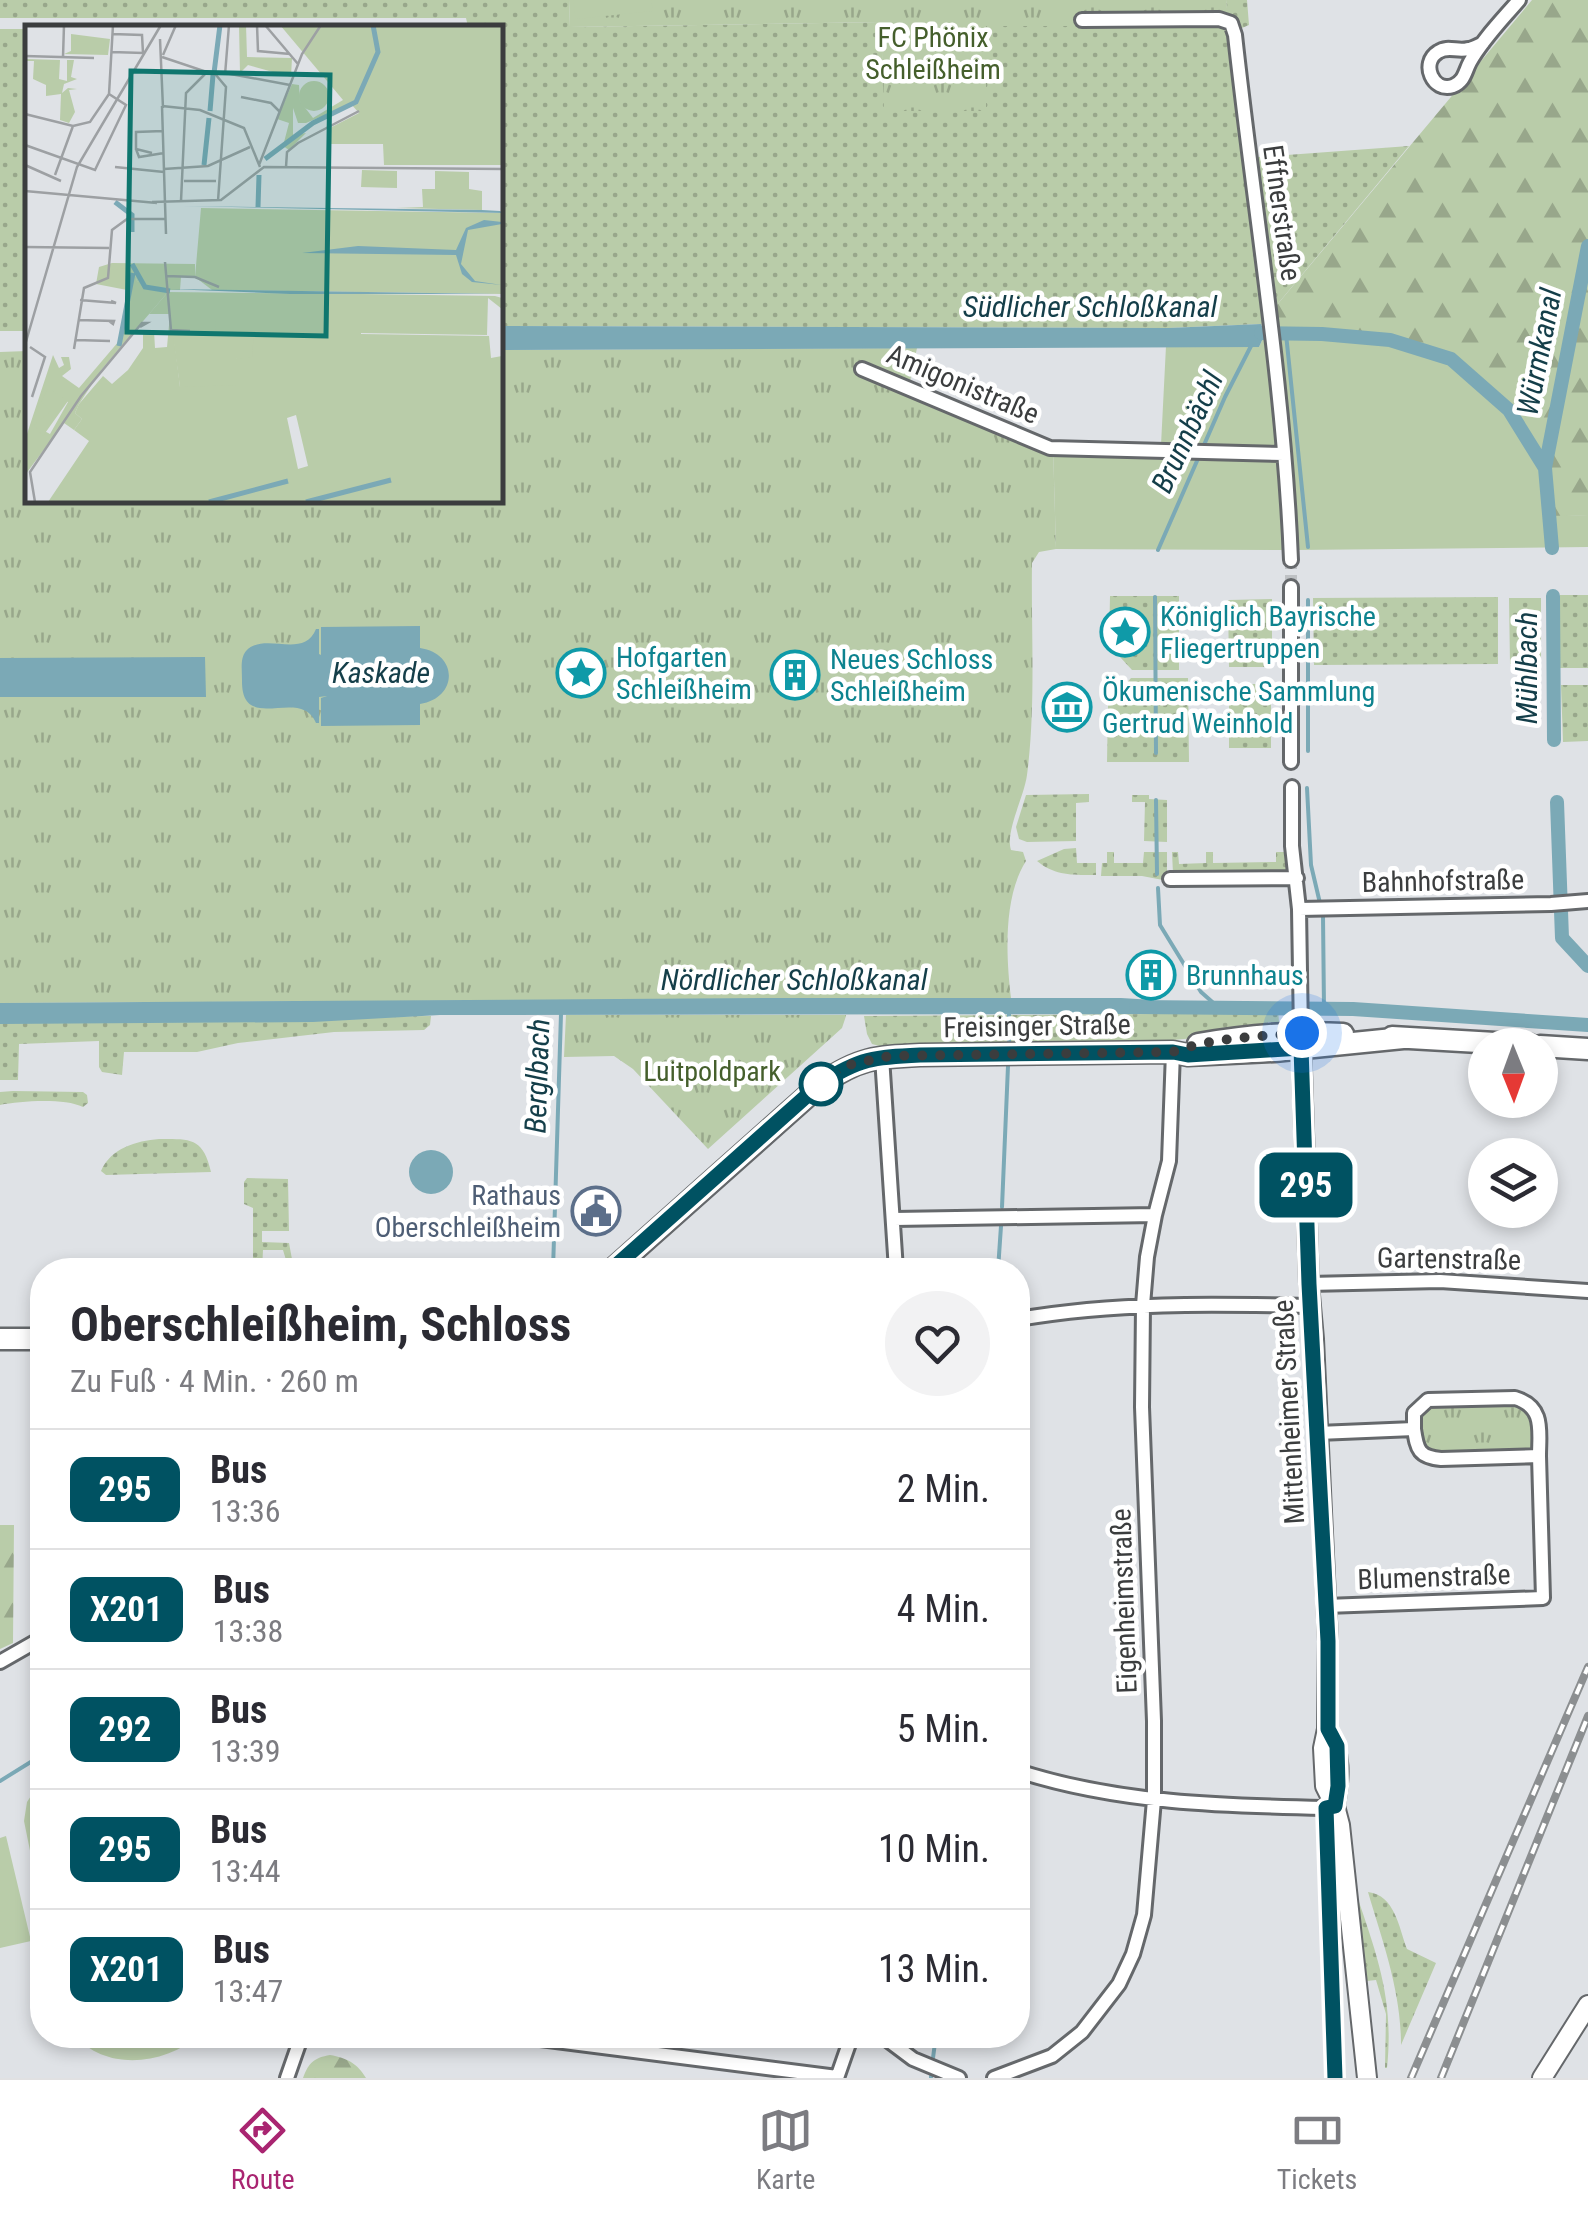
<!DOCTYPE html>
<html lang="de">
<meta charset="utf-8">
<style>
:root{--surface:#fff;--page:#f2f2f3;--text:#2b2b33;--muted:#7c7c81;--line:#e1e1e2;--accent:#a92571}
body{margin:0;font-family:"Roboto Condensed",sans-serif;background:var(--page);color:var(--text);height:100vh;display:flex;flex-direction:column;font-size:38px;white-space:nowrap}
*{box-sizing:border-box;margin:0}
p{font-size:32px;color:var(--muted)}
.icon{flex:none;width:55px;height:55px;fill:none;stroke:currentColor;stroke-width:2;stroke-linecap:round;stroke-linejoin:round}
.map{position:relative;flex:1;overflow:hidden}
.details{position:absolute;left:30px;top:1258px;width:1000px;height:790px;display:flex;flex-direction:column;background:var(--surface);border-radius:40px;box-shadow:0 5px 15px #0003}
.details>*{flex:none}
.badge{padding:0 20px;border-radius:15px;font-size:35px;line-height:65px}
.needle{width:65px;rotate:179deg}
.buttons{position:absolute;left:1468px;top:1028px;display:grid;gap:20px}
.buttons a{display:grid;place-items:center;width:90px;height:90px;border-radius:50%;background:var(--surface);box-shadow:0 5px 15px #0003;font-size:50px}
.you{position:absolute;width:50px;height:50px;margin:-25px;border:8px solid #fff;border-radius:50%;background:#1a73e8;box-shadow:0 0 0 15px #1a73e833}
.map>.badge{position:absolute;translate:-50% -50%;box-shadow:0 0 0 5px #fff}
.round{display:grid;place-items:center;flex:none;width:105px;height:105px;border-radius:52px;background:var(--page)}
.overview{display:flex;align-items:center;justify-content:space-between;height:170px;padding:0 40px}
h1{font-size:48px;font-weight:700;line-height:75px}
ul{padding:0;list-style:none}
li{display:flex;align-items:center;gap:30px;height:120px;padding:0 40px;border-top:2px solid var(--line)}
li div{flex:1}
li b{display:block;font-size:38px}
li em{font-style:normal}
li .badge{min-width:110px;font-weight:700;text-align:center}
.tabs{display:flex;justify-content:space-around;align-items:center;height:140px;border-top:2px solid var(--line);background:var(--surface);font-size:28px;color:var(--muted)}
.tabs a{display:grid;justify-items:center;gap:5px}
.tabs .selected{color:var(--accent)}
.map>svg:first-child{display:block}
</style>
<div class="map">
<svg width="1588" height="2078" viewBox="0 0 1588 2078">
<defs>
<pattern id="grass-dots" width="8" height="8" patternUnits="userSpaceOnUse" patternTransform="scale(2.5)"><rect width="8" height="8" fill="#b9cca9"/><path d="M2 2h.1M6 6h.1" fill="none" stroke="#98a78b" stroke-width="1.8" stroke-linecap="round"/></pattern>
<pattern id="forest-firs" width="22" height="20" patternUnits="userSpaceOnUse" patternTransform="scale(2.5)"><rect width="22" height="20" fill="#b9cca9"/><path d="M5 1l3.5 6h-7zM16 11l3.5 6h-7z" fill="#98a78b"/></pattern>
<pattern id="park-tufts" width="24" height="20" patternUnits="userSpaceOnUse" patternTransform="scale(2.5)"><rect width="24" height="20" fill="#b9cca9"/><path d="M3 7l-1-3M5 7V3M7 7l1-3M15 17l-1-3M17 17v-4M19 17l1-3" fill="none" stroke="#98a78b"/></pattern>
</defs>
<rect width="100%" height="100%" fill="#dfe2e6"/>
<path fill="url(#grass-dots)" d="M0,0H569L570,27L881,22L885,111L985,110L986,26H1221L1229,32L1226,0H1247L1249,25L1230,33L1245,158L1409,146L1261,324L1168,328L500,326V28L468,27L466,18H0Z
M0,29H27V331H0Z
M1560,595H1588V668H1560Z
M1110,596H1179V670H1132L1109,645Z
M1498,597V664L1314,665L1313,598Z
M1509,598H1541V663L1510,664Z
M1272,599V667H1229L1228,600Z
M1131,678H1188L1189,762H1107L1108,705Z
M1229,684H1271V748H1229Z
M1561,685H1588V741L1563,742Z
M1089,794V802L1076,803V841L1027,842L1019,839L1016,827L1026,795Z
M1132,795H1149V799L1167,800V842L1144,841L1145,802H1132Z
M1076,848L1077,863H1096V875C1073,875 1055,876 1037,861L1064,849Z
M1107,852H1114V863H1143L1144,852H1167V874L1163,880L1142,876H1101L1102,863H1107Z
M1172,852H1178L1179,864L1206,863V852H1213V863L1276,862V852H1284L1287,873L1173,874Z
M1154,1007L1278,1009L1279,1022H1268V1031L1121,1045L887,1048L872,1044L867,1034L864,1016L1153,1014Z
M431,1016L430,1025L424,1030L334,1032L238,1043L197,1052H124L122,1075L102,1072L99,1067V1041L19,1044L18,1080H0V1021Z
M13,1091L83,1092L87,1095L88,1103L83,1107C64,1098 21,1101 0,1105V1092Z
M159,1139C190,1139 203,1137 211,1172L106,1175L101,1171C111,1148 136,1141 159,1139Z
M247,1178L288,1179L289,1231H262V1242L289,1243L294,1270H289L283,1250H263L262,1270H253V1208L244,1204V1182Z
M1368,1892C1395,1895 1399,1928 1407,1949L1436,1963L1401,2045C1401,1991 1383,1943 1368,1892Z
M1357,1896C1378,1958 1394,2001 1387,2068H1385L1386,2014L1376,1980L1367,1981Z"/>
<path fill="url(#forest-firs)" d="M1532,0H1588V515L1548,517L1322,334H1265L1261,324Z
M0,1525H14L13,1643L0,1649Z
M330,2055C347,2058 357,2063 366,2078H303C309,2062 314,2058 330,2055Z"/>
<path fill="url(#park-tufts)" d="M569,0H1226L1230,33L1220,26H986V111H884L881,22L570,27Z
M917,348L909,386L1053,445L1056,549L1039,552L1032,563C1031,632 1036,707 1027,775C1024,797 1005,832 1011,850L1023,852L1026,861C1003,897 1006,957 1011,998L0,1003V352L27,351L28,500H500V350Z
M566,1015H846V1016L842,1028L708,1149L633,1069L614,1056L564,1057Z
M1520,1404C1536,1413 1537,1434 1533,1451L1436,1453C1421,1446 1412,1423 1426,1411C1430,1407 1437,1406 1442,1405Z"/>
<path fill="#b9cca9" d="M573,0H651L653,11L576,19Z
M1265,334H1322L1390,340L1451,359L1509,410L1545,468L1548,516L1588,515V547L1296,550L1056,549L1053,445H1161L1166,346L1259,347Z
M42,1779V1910L24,1821L27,1802Z
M6,1836L31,1941L0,1948V1838Z
M74,2035H200C164,2065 107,2072 74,2035Z"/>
<path fill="#7ba9b6" d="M1261,324L1265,334L1259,347L500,350V326L1168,328Z
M420,626V648C459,654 458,698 420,704V725L321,726V698L327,696L319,697V723H316C301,685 241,736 242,680C242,670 240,658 246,651C264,631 304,660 316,629H319V654L321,655V627Z
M205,657L206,697H0V658Z
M770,998H1121L1154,1000V1014L440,1015L313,1022L0,1024V1003Z
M409 1172a22 22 0 1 1 44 0a22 22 0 1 1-44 0Z"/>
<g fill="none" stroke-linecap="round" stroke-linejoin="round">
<path stroke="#7ba9b6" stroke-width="4" d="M1286,334L1308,547
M1158,550L1225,397L1251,346
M1155,597L1156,753
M1308,600V751
M1307,788L1311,865L1323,916L1324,1009
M1156,800L1157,874
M1158,888L1160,925L1201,992L1218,1007
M1009,1043V1013
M1002,1207L1008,1066
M553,1270L561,1014
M998,1270L1001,1226
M0,1781L42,1755
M933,2058L936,2035
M931,2078V2076"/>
<path stroke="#7ba9b6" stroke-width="14" d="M1261,333L1322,334L1390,340L1451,359L1509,410L1545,468L1552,548
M1545,468L1588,246
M1553,596L1554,740
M1557,802L1562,938L1588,966
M1136,1007L1353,1009L1588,1025"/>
<path stroke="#bec1c4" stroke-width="12" stroke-dasharray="12 6" stroke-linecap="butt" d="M1291,587V560"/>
<g stroke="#65686b" stroke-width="18">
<path id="minor" d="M1082,20L1219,19L1231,23L1235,35C1254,210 1284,384 1291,560
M1483,43C1480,45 1471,49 1468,49C1457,52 1448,45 1438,52C1420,63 1433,93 1453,86C1465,81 1465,71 1470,62C1483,39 1502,20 1519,0
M862,369L1050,448L1284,454
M1291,587V762
M1292,787V846L1299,909L1301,1033
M1170,879L1297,878
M1299,909L1551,904L1588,901
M882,1057L896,1270
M894,1219L1155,1215
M1309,1284L1440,1281L1588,1291
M1018,1319C1118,1302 1210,1304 1311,1306
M1318,1433L1414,1429V1413L1428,1400L1515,1398C1545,1407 1539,1431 1539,1456
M1326,1606L1543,1598L1539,1456L1441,1459C1419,1457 1417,1450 1414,1429
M0,1662L42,1638
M1018,1771C1117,1803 1222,1806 1326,1808L1335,1806
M1326,1808L1335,2078
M509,2035L837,2077
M881,2035L913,2059L959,2078
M287,2078L302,2035
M837,2078L852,2035
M994,2078L1052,2056L1082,2032L1119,1984L1133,1954L1144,1915L1154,1800V1721L1142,1407L1143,1305L1147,1257L1155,1215L1169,1161L1173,1052"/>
</g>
<g stroke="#65686b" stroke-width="22">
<path id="secondary" d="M1301,1039L1309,1284L1314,1339L1328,1641L1327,1729L1323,1748L1325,1786L1335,1806L1340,1825L1367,2078
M1327,1729C1342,1754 1340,1777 1335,1805
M1542,2078L1588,2005"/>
</g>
<g stroke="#65686b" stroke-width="25">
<path id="primary" d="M1392,1037L1530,1045
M1198,1044C1245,1036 1295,1031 1343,1034
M1540,1046L1588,1049
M612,1270L821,1084C859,1058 875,1057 920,1055L1173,1052L1188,1055L1274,1051L1403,1038
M0,1339H42"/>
</g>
<use href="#minor" stroke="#fff" stroke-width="12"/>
<use href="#secondary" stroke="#fff" stroke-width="18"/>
<use href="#primary" stroke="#fff" stroke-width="20"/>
<g stroke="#8c8f91" stroke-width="8">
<path id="rail" d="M1411,2078L1588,1667
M1441,2078L1588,1716"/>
</g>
<use href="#rail" stroke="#fff" stroke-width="4" stroke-dasharray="11" stroke-linecap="butt"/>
</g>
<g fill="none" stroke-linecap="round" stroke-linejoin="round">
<g stroke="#fff" stroke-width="22">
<path id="line" d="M611,1270L820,1084C859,1058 875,1057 920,1055L1173,1052L1188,1055L1301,1048L1309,1284L1328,1641V1729L1337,1746L1338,1786L1335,1806L1326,1808L1335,2078"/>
</g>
<use href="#line" stroke="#005262" stroke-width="15"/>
<path stroke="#3b3d3e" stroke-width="10" stroke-dasharray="0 18" d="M821,1084L852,1064L890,1056L1173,1052C1214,1037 1258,1037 1302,1033"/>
</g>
<defs>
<g id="sight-ring" transform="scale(2.5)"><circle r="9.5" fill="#fff" stroke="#0f9aa8" stroke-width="1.5"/><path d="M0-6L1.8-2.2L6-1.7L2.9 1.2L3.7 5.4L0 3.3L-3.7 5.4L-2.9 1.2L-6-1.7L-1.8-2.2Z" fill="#0f9aa8"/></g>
<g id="building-ring" transform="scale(2.5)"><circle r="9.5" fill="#fff" stroke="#0f9aa8" stroke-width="1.5"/><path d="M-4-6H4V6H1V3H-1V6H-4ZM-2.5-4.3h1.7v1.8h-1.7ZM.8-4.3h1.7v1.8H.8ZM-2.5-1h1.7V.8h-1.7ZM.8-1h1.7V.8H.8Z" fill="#0f9aa8"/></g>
<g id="museum-ring" transform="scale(2.5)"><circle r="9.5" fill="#fff" stroke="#0f9aa8" stroke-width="1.5"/><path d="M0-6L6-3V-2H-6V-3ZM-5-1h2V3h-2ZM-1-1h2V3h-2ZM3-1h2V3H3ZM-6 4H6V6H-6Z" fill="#0f9aa8"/></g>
<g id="civic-ring" transform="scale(2.5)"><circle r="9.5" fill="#fff" stroke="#5c6f8a" stroke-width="1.5"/><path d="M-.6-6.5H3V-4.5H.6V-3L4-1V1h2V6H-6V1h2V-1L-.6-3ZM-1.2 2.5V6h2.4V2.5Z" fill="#5c6f8a"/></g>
</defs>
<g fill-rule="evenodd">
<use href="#sight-ring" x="1125" y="632"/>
<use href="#sight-ring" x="581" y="673"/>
<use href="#building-ring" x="795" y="675"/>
<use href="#museum-ring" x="1067" y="707"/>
<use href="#building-ring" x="1151" y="975"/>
<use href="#civic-ring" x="596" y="1211"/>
</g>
<circle fill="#fff" stroke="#005262" stroke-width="5" cx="821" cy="1084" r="20"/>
<g text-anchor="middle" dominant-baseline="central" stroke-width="9" stroke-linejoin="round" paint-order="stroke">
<g font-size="28" fill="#455f2c" stroke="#fff">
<text x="933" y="37">FC Phönix<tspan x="933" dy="32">Schleißheim</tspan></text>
<text x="712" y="1071">Luitpoldpark</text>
</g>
<g font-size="28" fill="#3b3d3e" stroke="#fff">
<text transform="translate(1282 213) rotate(82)">Effnerstraße</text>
<text transform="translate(963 384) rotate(23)">Amigonistraße</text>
<text transform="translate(1443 881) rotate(-1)">Bahnhofstraße</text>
<text transform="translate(1037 1026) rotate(-1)">Freisinger Straße</text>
<text transform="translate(1449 1259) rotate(1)">Gartenstraße</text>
<text transform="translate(1289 1412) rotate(-93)">Mittenheimer Straße</text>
<text transform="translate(1434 1577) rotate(-2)">Blumenstraße</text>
<text transform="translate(1124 1601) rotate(-92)">Eigenheimstraße</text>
</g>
<g font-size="28" fill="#0d838f" stroke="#fff" text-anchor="start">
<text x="1160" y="616">Königlich Bayrische<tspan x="1160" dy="32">Fliegertruppen</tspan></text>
<text x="616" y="657">Hofgarten<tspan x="616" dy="32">Schleißheim</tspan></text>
<text x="830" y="659">Neues Schloss<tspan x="830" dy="32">Schleißheim</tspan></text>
<text x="1102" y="691">Ökumenische Sammlung<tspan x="1102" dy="32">Gertrud Weinhold</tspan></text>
<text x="1186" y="975">Brunnhaus</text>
</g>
<g font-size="28" fill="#4e5e75" stroke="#fff" text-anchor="end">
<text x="561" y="1195">Rathaus<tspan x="561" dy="32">Oberschleißheim</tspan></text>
</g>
<g font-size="30" font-style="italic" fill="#143e49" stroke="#fff">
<text x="1090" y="306">Südlicher Schloßkanal</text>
<text transform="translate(1539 352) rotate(-79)">Würmkanal</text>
<text transform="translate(1187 432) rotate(-65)">Brunnbächl</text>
<text transform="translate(1526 668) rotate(-90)">Mühlbach</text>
<text x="381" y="672">Kaskade</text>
<text x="794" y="979">Nördlicher Schloßkanal</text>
<text transform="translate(537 1076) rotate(-88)">Berglbach</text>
</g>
</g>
<g transform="translate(25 25)">
<rect width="478" height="478" fill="#dfe2e6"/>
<path d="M46,9L85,14L83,30L39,29L46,26ZM0,34L35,35L34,54L42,56V35H49L46,52L52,54L39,59L37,68L43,63L52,64L44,65L50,87L44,98L35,95L36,69L21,71V60L8,54L9,36H1L0,46ZM337,145L372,146V163L336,162ZM410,146L444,147V164L457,166V185L371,183L398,182L397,164H410ZM143,267L336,269V309L464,311L466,333L477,331V477H23L64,416L49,405L57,394L50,388L54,379L78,351L87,359L103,345L118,323V307L129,306L130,323L142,322L145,289H124ZM190,295V306H229L226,318L211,334L155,362L148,305H177ZM271,390L283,441L273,444L262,393Z" fill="#b9cca9" fill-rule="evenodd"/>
<path d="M214,0H221L222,32L267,33L266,52L223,40L215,48ZM255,0H477V140H359L358,119H303V104L334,88L326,79L281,98H273L268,83V110L281,108L264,125L258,121L264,98L252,94L267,59L274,60L275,76L288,93L318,75ZM87,238L108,242L112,256L143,267L77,344L54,379L50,388L57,394L49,405L39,398L0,450V415L28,330L34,343L39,340L36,332H44L46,344L37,351L54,363L94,316L102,265L71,259L74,242ZM23,364L43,377L25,409L12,402L27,386ZM336,269L470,271L477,273V284L463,273L462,310L336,308Z" fill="#b9cca9" fill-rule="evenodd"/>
<path d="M176,183L477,188L478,269L187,265L170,252ZM177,295H190L191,306H229L227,332L211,334V360L155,362L147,304L177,305Z" fill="#b9cca9"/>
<path d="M274 71a15 15 0 1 1 30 0a15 15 0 1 1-30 0ZM87,238L170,239V252H156L155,265H127L112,256L107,242L87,245ZM23,363L43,376L18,411L9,400L26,386L16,377Z" fill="#b9cca9"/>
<path d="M158,181L457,185L475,186L478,188ZM459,195L477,197V199L443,205L436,239L450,256L477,260L447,257L437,249L431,230L277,228L333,221L431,225L441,203ZM144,264L470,269H265Z" fill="#7ba9b6"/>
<path fill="none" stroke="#7ba9b6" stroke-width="5" d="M189,48L195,0M185,86L188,50M240,134L288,98L331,77L353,27L348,0M179,140L184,93M90,177L107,190V207M233,182L234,150M107,239L120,262L145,266M94,321L108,248M184,477L263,456M281,477L366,455"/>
<path fill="none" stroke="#9da0a3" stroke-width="2.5" d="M232,0L233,26L265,29M240,0L273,39M135,14L138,83M86,27L118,28L117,10L87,9M138,30L151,0M0,31L69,33M38,32L39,0M137,32L191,50L201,62L193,176M200,48L265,60M200,50L204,0M216,72L246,78L255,87M137,81L175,85L219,103L235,142M137,81L140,178M0,89L48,101L65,97L84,69L88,0M0,120L70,145L101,80L84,69M111,124L114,132L139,128M127,128L111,124V107L138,106M0,140L36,156M234,140L277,29L296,0M90,142L139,147M261,142L262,127L273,118L334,86M139,144L183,141L225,122M30,150L48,101M159,156H191M0,166L132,178M156,176L161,68L182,47M127,177L196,175L239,142L478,144M140,178L141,209M0,222L84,223M140,237L146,305L165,306M141,251L170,252L194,262M55,275L91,278L86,276M53,295L89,296L88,299L84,296M51,315L85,316M0,320L52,142L136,0M5,322L20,332L7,372M49,324L59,263L83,253L87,205L102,194H140M10,477L5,447L56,371L117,298H122L115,302"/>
<path fill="#0f766e" fill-opacity="0.15" stroke="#0f766e" stroke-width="5" d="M106,46L305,50L301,311L102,307Z"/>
<rect width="478" height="478" fill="none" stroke="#3b3d3e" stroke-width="5"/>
</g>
</svg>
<div class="buttons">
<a><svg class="needle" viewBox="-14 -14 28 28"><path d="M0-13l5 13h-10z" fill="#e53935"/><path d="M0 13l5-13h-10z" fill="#7c7c81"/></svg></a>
<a><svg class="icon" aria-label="layers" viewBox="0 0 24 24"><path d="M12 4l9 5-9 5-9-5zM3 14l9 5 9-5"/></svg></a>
</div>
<div class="you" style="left:1302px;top:1033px"></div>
<b class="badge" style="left:1306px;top:1185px;background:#005262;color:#fff">295</b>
<section class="details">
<div class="overview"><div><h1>Oberschleißheim, Schloss</h1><p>Zu Fuß · 4 Min. · 260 m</p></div><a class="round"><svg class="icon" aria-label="heart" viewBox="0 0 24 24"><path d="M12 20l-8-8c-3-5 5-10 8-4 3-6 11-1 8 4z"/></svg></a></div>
<ul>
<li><span class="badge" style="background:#005262;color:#fff">295</span><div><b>Bus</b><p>13:36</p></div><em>2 Min.</em></li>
<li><span class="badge" style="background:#005262;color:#fff">X201</span><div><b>Bus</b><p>13:38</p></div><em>4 Min.</em></li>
<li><span class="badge" style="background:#005262;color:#fff">292</span><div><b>Bus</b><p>13:39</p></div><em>5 Min.</em></li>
<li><span class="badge" style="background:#005262;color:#fff">295</span><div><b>Bus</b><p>13:44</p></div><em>10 Min.</em></li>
<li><span class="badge" style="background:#005262;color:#fff">X201</span><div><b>Bus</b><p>13:47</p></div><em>13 Min.</em></li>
</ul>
</section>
</div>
<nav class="tabs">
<a class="selected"><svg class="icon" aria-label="directions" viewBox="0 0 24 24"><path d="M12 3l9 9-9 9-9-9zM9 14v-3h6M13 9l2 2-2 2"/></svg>Route</a>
<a><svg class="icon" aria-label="map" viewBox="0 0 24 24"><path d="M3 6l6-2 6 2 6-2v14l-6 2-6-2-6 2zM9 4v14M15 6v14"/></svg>Karte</a>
<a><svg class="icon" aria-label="tickets" viewBox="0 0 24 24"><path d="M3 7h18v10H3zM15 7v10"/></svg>Tickets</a>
</nav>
